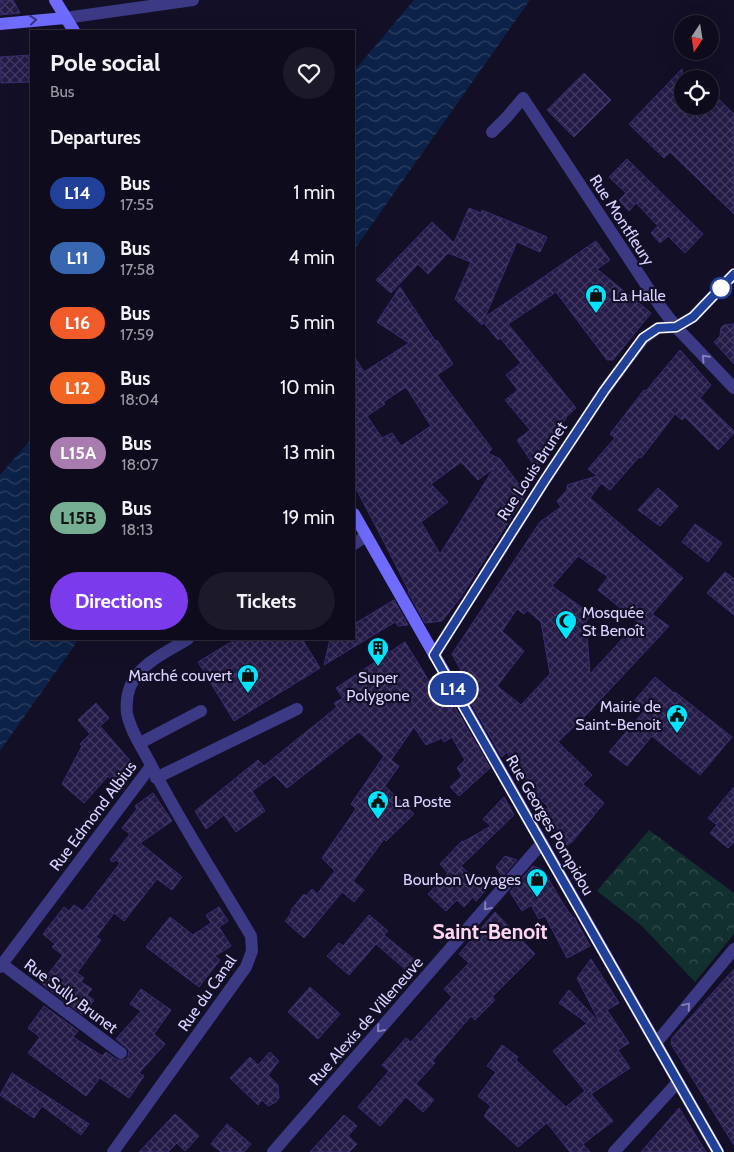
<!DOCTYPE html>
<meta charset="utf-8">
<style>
:root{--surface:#0e0b1c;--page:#1c1929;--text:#f1f3f6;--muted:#9b9ba3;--line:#2e2b3b;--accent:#7c3aed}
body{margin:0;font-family:Cabin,sans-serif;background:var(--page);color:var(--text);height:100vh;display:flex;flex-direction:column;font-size:19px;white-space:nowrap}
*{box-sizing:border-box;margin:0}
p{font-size:16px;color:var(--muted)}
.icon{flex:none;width:28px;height:28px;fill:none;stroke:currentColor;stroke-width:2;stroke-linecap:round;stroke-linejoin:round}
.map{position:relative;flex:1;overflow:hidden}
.panel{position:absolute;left:30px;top:30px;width:325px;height:610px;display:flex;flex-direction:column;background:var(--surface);border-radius:0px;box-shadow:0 5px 20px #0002,0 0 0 1px var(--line)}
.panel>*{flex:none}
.badge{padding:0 10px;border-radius:16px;font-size:18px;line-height:32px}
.needle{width:32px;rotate:192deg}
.tools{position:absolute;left:674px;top:15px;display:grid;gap:10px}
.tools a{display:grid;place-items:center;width:45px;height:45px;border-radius:50%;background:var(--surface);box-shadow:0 5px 20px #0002,0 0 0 1px var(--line);font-size:25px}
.map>.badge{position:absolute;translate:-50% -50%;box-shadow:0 0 0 2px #fff}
h2{padding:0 20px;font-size:19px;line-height:45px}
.round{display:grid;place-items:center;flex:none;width:52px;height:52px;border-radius:26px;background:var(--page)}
.summary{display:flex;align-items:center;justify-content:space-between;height:85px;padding:0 20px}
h1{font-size:24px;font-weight:700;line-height:38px}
.action{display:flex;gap:10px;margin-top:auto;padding:10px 20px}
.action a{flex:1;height:58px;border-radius:30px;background:var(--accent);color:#fff;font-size:20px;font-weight:700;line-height:58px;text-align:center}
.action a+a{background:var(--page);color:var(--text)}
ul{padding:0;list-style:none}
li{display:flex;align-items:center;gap:15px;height:65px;padding:0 20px}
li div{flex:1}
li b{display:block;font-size:19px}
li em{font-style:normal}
li .badge{min-width:55px;font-weight:700;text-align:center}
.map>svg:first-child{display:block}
</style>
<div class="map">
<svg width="734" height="1152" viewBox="0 0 734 1152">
<defs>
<pattern id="park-crowns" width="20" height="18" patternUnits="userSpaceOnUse" patternTransform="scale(1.25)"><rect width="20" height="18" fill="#12302f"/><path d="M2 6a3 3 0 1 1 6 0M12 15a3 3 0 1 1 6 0" fill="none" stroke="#344d4e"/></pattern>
<pattern id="water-waves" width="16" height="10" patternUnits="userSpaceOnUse" patternTransform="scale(1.25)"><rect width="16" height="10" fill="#0c2248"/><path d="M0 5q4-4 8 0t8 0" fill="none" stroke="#2f4163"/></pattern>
<pattern id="building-cross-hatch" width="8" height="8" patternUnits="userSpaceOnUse" patternTransform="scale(1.25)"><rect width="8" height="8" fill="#241b47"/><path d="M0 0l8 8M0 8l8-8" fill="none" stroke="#433b63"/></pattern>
</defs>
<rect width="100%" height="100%" fill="#130f26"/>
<path fill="url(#park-crowns)" d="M649,830L734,893V934L695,982L642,926L597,891Z"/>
<path fill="url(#water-waves)" d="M414,0H530L354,250V71Z
M31,439V639H79L0,751V475Z"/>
<path fill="url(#building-cross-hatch)" stroke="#3b2d73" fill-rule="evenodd" d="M0,0H13L20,13L0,15Z
M31,55V82L1,83L0,57Z
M682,69V106H710V91L734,114V214L670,152L664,158L629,124Z
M584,73L611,100L574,137L547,110Z
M627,159L703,234L685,253L668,236L660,243L651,233L658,226L636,203L629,211L619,200L626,193L609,177Z
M469,208L481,213L482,210L547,237L540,252L517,242L485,317L596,241L610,260L597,269L651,313L613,360H607L556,292L508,324L576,408L567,416L537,470L517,440L530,430L505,400L518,390L506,375L521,363L500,338L498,340L483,322L482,325L455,299L471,262L448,253L428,274L418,264L391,293L376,280L432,222L454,243Z
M400,287L436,342L437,340L453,364L437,375L492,449L488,453L500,459L526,494L460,598L442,621L425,623L408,592L409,591L383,540L354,485V356L364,372L409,343L377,322ZM406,387L431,426L401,446L392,433L382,438L367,416L385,404L383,402ZM461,462L478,480L494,468L440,554L421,522L448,502L431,484Z
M734,324V364L714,342L720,336L721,328L724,325Z
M680,350L711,385L700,398L734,431V433L718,450L685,417L682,420L675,414L641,458L639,457L610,490L601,483L590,498L683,578L652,614L669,626L587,714L558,742L592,775L583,784L604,803L572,842L567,845L560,842L543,813L548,807L536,795L534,796L507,752L502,757L463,689L469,685L452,654L540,522L561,507L557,501L567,490V485L597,476L588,469L615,438L610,434L644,390L646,391ZM578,556L608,577L598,590L638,622L590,674L586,621L592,615L552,586ZM517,609L524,614L527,610L541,622L550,674L521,705L497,686L524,651L502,631Z
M658,488L678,506L660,526L638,510Z
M695,524L722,543L708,562L682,542Z
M725,572L734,579V615L707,593Z
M394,600L408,625L398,626L395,622L324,665L330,639H354V624Z
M236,639H302L320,668L234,721L198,662Z
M405,642L442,702L449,697L490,768L459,796L450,787L462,776L457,768L465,760L452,737L444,742L442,738L426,745L414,727L391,760L399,766L385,786L414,814L386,841L384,839L353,881L364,890L354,902L342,892L304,938L285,921L291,914V910L304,894L306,896L312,889L317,894L335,871L322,858L356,809L351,804L384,756L359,732L287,788L274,775L252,791L265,811L236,832L224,815L206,829L195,811L258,760L264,766L337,707L334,703L343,698L336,688Z
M655,677L674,693L675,692L732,737L700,775L652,736L627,766L609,752L646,709L635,700Z
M96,703L109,718L100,726L133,764L113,782L108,776L84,803L62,784L82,746L80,744L90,734L78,720Z
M734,787V842L728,848L710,833L717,825L708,818Z
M153,793L172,821L140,843L182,877L172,890L157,879L124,921L114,913L96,937L101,940L77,973L84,978L81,982L92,989L87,995L94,1000L83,1015L41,983L63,955L52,947L55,944L43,934L64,907L69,911L74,905L83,911L120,863L116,860L113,862L110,860L130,834L122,828L137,809L135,806Z
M504,797L514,815L461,866L486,890L476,901L473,897L464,907L457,900L446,911L428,894L448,873L440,864L462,841L463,842L491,826L483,819Z
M505,856L517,860L502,877L496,867Z
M533,866L543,870L562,902L573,918L574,917L590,946L567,958L545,916L539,919L531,905L522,911L510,892Z
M219,907L228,921L219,927L231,946L215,956L220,960L199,987L146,947L170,917L193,935L211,923L206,915Z
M495,912L535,954L492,997L495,1000L475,1020L471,1016L432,1061L435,1063L416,1084L434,1100L423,1112L406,1097L380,1126L358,1107L389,1071L382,1065L406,1038L411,1042L452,997L444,989L469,963L459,954Z
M369,915L388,931L384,935L421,965L412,975L376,944L349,975L327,956L339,943L343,946Z
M591,959L619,1003L607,1010L629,1043L618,1050L630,1068L591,1094L613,1121L583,1144L590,1152H570L547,1123L518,1147L484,1116L491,1106L478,1096L496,1072L487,1066L502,1045L518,1057L516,1060L566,1107L585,1091L553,1051L587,1023L559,1003L569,990L600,1023L577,978Z
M734,969V1145L671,1044L672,1038Z
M310,987L340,1014L318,1039L288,1012Z
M141,989L171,1010L154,1034L165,1044L139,1073L144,1076L129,1098L100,1078L86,1096L28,1053L40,1037L28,1028L44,1006L78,1031L73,1037L102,1056L106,1052L117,1060H125L128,1057L129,1050L116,1039L141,1011L130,1004Z
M270,1052L279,1061L268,1075L278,1085L279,1098L276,1102L268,1106L262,1100L258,1105L230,1078L250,1057L258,1065Z
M12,1073L89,1124L81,1135L42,1106L34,1118L0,1095Z
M679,1108L706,1152H641Z
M175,1114L199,1136L185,1151L177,1143L168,1152H139Z
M344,1115L357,1126L348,1136L357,1144L349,1152H310Z
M227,1124L251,1144L244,1152H221L211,1144Z"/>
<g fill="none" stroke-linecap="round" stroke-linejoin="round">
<path stroke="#3d3a85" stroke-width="12" d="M65,18L193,0
M492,132L507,117L523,98L660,306L676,327L734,388
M354,544L366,536
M434,655L545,480L604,391L643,339L658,328L676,327L693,317L734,274
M140,743L201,711
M156,778L297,709
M2,964L121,1053
M0,967L151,766
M656,1043L734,949
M113,1152L246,967L252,951L251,936C217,878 179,821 149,761C141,746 130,730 127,713C126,704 127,695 130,687C140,663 167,652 188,639
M273,1152L542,843
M614,1152L678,1082"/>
<path stroke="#6f6bff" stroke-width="12" d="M55,0L74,31
M0,24L65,18
M354,514L718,1152"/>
</g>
<defs><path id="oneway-chevron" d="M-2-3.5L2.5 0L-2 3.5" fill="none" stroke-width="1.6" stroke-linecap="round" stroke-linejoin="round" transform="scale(1.25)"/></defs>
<use stroke="#38347d" href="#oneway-chevron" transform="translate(33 20) rotate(-6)"/>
<g stroke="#837fbc">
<use href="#oneway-chevron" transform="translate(705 358) rotate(-133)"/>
<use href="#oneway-chevron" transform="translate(487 907) rotate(131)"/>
<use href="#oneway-chevron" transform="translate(687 1006) rotate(-50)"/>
<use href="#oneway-chevron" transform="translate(380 1029) rotate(131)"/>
</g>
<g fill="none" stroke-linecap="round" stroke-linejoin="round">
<g stroke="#fff" stroke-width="11">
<path id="line" d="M718,1152L434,655L545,480L604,391L643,338L658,328L676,327L693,317L734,274"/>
</g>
<use href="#line" stroke="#21409a" stroke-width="8"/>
</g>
<defs>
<g id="shop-pin" transform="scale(1.125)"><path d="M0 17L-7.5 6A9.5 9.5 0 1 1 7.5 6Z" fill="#00e5ff" stroke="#130f26"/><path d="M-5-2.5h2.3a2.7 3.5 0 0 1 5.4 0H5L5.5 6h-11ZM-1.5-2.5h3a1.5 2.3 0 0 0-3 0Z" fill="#111"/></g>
<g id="mosque-pin" transform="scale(1.125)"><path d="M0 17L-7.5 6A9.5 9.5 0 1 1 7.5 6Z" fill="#00e5ff" stroke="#130f26"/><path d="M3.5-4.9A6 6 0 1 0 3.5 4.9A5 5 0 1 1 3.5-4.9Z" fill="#111"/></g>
<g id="building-pin" transform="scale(1.125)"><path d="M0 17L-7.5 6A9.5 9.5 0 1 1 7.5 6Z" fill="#00e5ff" stroke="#130f26"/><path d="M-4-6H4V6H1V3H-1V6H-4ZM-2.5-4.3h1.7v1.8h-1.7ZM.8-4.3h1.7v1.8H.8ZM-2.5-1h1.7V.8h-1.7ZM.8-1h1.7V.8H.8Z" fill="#111"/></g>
<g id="civic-pin" transform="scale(1.125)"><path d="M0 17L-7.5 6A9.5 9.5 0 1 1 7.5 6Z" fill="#00e5ff" stroke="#130f26"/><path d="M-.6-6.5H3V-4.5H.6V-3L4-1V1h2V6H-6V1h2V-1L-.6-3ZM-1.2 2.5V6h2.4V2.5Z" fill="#111"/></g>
</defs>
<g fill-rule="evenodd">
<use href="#shop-pin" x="596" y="295"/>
<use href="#mosque-pin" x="566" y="621"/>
<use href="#building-pin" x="378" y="648"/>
<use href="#shop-pin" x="248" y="675"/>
<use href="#civic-pin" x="677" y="715"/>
<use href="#civic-pin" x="378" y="801"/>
<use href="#shop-pin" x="537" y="879"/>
</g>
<circle fill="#fff" stroke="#21409a" stroke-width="2.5" cx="721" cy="288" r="10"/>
<g text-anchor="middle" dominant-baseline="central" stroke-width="4.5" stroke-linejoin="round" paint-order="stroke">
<g font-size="16" fill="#d9d4ff" stroke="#130f26">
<text transform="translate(622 220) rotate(57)">Rue Montfleury</text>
<text transform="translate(532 471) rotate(-57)">Rue Louis Brunet</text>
<text transform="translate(93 816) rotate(-53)">Rue Edmond Albius</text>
<text transform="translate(550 825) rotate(60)">Rue Georges Pompidou</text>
<text transform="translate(207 993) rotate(-55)">Rue du Canal</text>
<text transform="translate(71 996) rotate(37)">Rue Sully Brunet</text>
<text transform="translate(366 1021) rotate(-49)">Rue Alexis de Villeneuve</text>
</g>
<g font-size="16" fill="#d9d4ff" stroke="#130f26" text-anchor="start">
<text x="612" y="295">La Halle</text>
<text x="582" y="612">Mosquée<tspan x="582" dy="18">St Benoît</tspan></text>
<text x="232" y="675" text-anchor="end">Marché couvert</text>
<text x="378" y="677" text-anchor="middle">Super<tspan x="378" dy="18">Polygone</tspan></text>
<text x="661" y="706" text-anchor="end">Mairie de<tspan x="661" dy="18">Saint-Benoit</tspan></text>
<text x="394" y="801">La Poste</text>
<text x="521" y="879" text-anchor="end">Bourbon Voyages</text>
</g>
<g font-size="21" font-weight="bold" fill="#ffd6f0" stroke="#130f26">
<text x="490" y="931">Saint-Benoît</text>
</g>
</g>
</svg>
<div class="tools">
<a><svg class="needle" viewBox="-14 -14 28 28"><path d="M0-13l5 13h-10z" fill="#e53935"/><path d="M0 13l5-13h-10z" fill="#9b9ba3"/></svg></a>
<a><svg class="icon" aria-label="locate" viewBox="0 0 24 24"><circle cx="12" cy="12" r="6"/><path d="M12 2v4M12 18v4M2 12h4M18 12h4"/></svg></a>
</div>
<b class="badge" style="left:453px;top:689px;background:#21409a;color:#fff">L14</b>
<section class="panel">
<div class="summary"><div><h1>Pole social</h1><p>Bus</p></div><a class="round"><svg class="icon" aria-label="heart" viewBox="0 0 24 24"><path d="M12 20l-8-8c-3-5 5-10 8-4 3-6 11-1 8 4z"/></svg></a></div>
<h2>Departures</h2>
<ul>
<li><span class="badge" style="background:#21409a;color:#fff">L14</span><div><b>Bus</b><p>17:55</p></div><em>1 min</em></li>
<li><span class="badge" style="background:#3866b0;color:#fff">L11</span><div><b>Bus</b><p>17:58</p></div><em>4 min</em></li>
<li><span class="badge" style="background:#f15a29;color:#fff">L16</span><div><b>Bus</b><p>17:59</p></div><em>5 min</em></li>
<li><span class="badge" style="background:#f26522;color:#fff">L12</span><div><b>Bus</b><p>18:04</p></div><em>10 min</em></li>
<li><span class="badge" style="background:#a87cae;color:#fff">L15A</span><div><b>Bus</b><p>18:07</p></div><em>13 min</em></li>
<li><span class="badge" style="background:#76ae93;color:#111">L15B</span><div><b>Bus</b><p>18:13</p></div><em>19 min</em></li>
</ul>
<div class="action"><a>Directions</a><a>Tickets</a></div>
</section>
</div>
